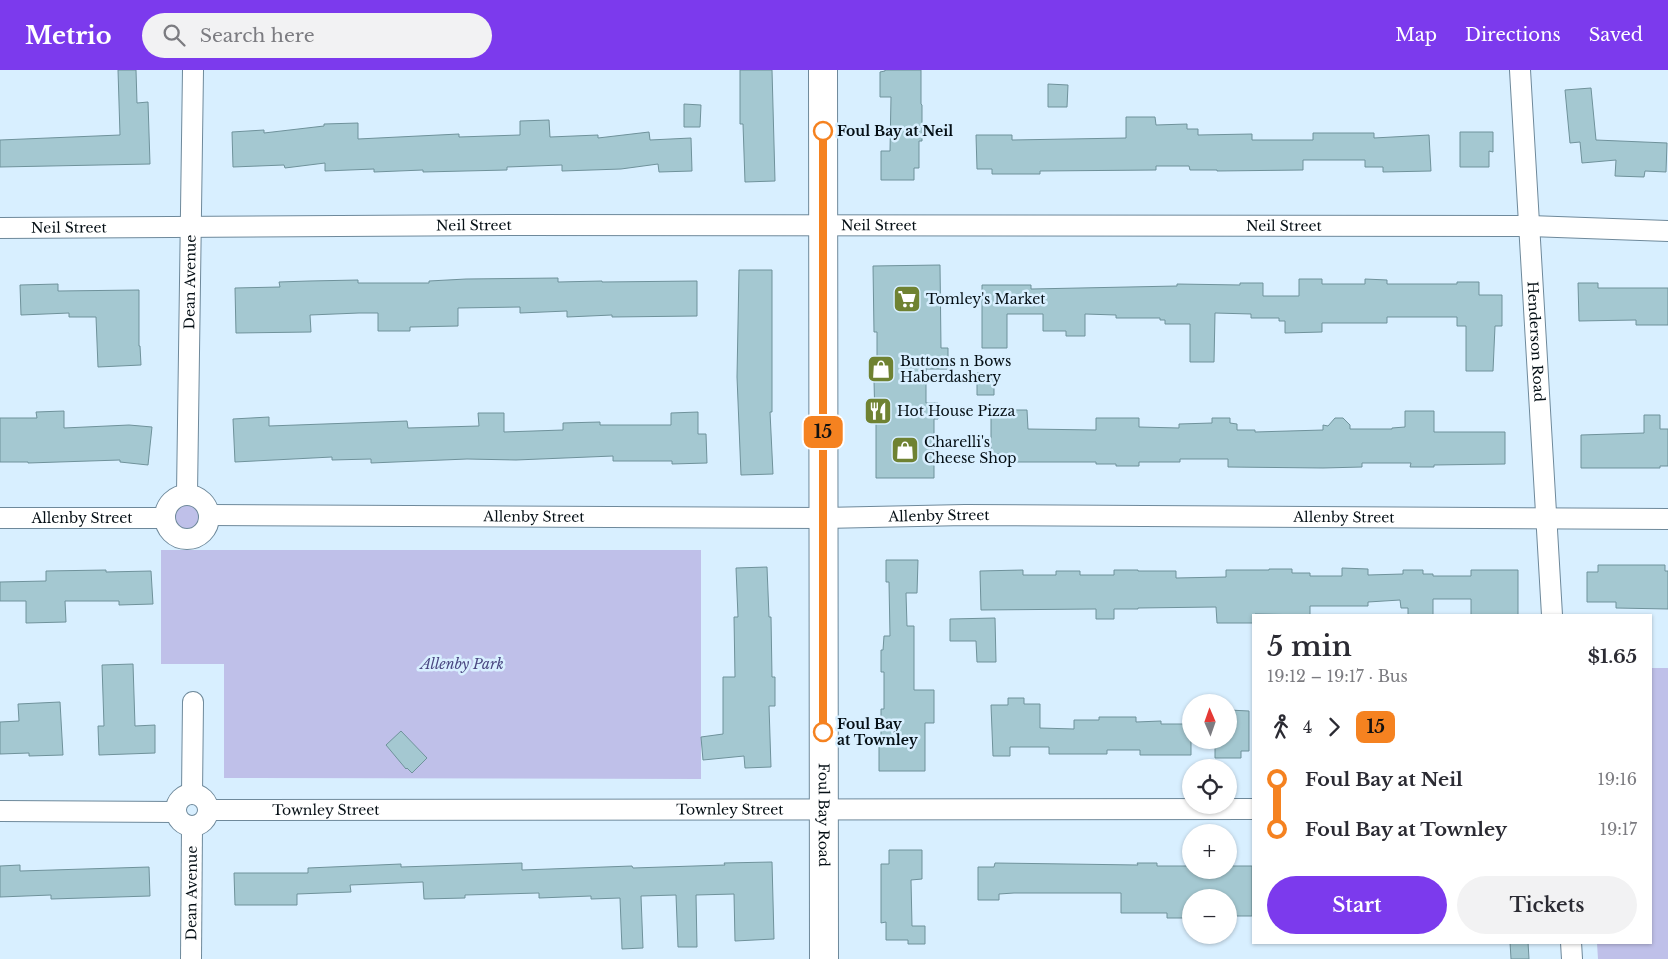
<!DOCTYPE html>
<meta charset="utf-8">
<style>
:root{--surface:#fff;--page:#f2f2f3;--text:#2b2b33;--muted:#7c7c81;--accent:#7c3aed}
body{margin:0;font-family:"Libre Baskerville",serif;background:var(--page);color:var(--text);height:100vh;display:flex;flex-direction:column;font-size:19px;white-space:nowrap}
*{box-sizing:border-box;margin:0}
p{font-size:16px;color:var(--muted)}
.icon{flex:none;width:28px;height:28px;fill:none;stroke:currentColor;stroke-width:2;stroke-linecap:round;stroke-linejoin:round}
.map{position:relative;flex:1;overflow:hidden}
.drawer{position:absolute;left:1252px;top:544px;width:400px;height:330px;display:flex;flex-direction:column;background:var(--surface);border-radius:0px;box-shadow:0 1px 4px #0004}
.drawer>*{flex:none}
.badge{padding:0 10px;border-radius:8px;font-size:18px;line-height:32px}
.needle{width:32px;rotate:358deg}
.fabs{position:absolute;left:1182px;top:624px;display:grid;gap:10px}
.fabs a{display:grid;place-items:center;width:55px;height:55px;border-radius:50%;background:var(--surface);box-shadow:0 1px 4px #0004;font-size:25px}
.map>.badge{position:absolute;translate:-50% -50%;box-shadow:0 0 0 2px #fff}
.legs{display:flex;align-items:center;gap:8px;height:55px;padding:0 15px;font-size:16px}
.legs p{margin-inline-start:auto}
.summary{display:flex;align-items:center;justify-content:space-between;height:85px;padding:0 15px}
h1{font-size:28px;font-weight:600;line-height:38px}
.action{display:flex;gap:10px;margin-top:auto;padding:10px 15px}
.action a{flex:1;height:58px;border-radius:30px;background:var(--accent);color:#fff;font-size:20px;font-weight:600;line-height:58px;text-align:center}
.action a+a{background:var(--page);color:var(--text)}
ul{padding:0 15px;list-style:none}
li{display:flex;align-items:center;gap:18px;height:50px;font-size:19px}
li i{display:grid;place-items:center;width:8px;height:100%;margin:0 6px;background:currentColor}
li i::after{content:'';width:12px;height:12px;margin:-6px;border:4px solid;border-radius:50%;background:var(--surface)}
li p{margin-inline-start:auto}
li:first-child i{background:linear-gradient(#0000 50%,currentColor 0)}
li:last-child i{background:linear-gradient(currentColor 50%,#0000 0)}
header{display:flex;align-items:center;gap:30px;box-sizing:border-box;height:70px;padding:0 25px;background:var(--accent);color:#fff}
header strong{font-size:24px}
nav{display:flex;gap:28px;margin-inline-start:auto;font-size:18px}
.search{width:350px;height:45px;background:var(--page);display:flex;align-items:center;gap:12px;box-sizing:border-box;padding:0 18px;border-radius:28px;color:var(--muted);font-size:19px}
.map>svg:first-child{display:block}
</style>
<header>
<strong>Metrio</strong>
<div class="search"><svg class="icon" aria-label="search" viewBox="0 0 24 24"><circle cx="10" cy="10" r="6"/><path d="M15 15l6 6"/></svg>Search here</div>
<nav><a>Map</a><a>Directions</a><a>Saved</a></nav>
</header>
<div class="map">
<svg width="1668" height="889" viewBox="0 0 1668 889">
<rect width="100%" height="100%" fill="#d8efff"/>
<path fill="#bfc0e9" d="M189,432C216,438 190,474 177,455C170,446 180,434 189,432Z
M161,480H701V709L224,708V594H161Z
M1651,598H1668V889H1598L1597,873L1651,872Z"/>
<path fill="#a4c8d1" stroke="#6f929b" d="M118,0H136L137,33L148,32L150,94L0,97V70L120,65Z
M740,0H772L775,111L745,112L743,54H740Z
M885,0H921V34L922,35V71H919V98H914V110H881V81H890L891,27H880V2L885,1Z
M1048,14L1068,15L1067,37H1048Z
M1591,18L1596,70L1667,73L1666,102L1645,101L1644,107L1615,106L1616,90L1582,93L1580,72L1570,73L1565,20Z
M684,34L701,35L700,57H684Z
M1126,47H1155L1156,55L1187,54V59H1198V65L1252,64V70H1313V63H1374V68L1429,65L1431,101L1383,102V97H1365V90H1303V100L1217,101V100H1190L1189,96H1156V100L1040,101V104H992V99H977L976,65H1012V70L1126,68Z
M549,50L550,67L598,65V68L649,62L650,70L691,68L692,101L659,102L658,94L621,99L562,101V95L507,97V100L423,102V100L374,102V99L325,101V93L285,98L284,95L233,97L232,62L264,60V63L324,56V54L358,53V69L459,64V67L520,65V51Z
M1460,62H1493V82L1489,81V97H1460Z
M940,195L941,278H948V299H926V333H938V349H934V408H876V350H875L874,311H877V262H874L873,196Z
M739,200H772V342H770L773,404L741,405L737,307Z
M558,208V212L602,211V212L697,211V246L612,247V245L567,247V241L520,243V237L458,238V256L410,257V261H378V243H359L310,245L311,262L236,263L235,218L280,217L279,212L309,211L358,210V213H429V211L466,209Z
M1299,209H1322V214H1365V209L1387,210V214H1457V212H1479V225H1502V256H1495L1493,301H1466V256H1457V247H1387V253H1322V262L1285,263V251H1279V248H1251V244L1215,243L1214,292H1190V254H1165V250H1160V248H1116V245L1085,244V266H1066V261H1043V244H1007V278H982V215H1031V219L1177,216V214L1240,215V213H1263V226H1299Z
M1578,213H1598V218H1668V255H1636V250L1579,251Z
M58,214V221L139,220V276H140L141,295L98,297L96,247H69V243L21,245L20,215Z
M977,303L994,304V325H977Z
M991,340H1027L1028,359L1096,360V348H1139V357L1179,358V354L1212,353V348H1230V353L1237,354V360H1255V362L1323,360V355L1328,356L1335,348H1343L1350,355V359H1392V358L1405,357V341H1434V362H1505V394L1434,395V397H1410L1411,393H1362V397L1323,398L1228,397V389H1180V392H1139V396H1116V394H1096V392H1014V388H1007V384H991Z
M64,341V358L129,355L152,357L148,395L120,392V390L28,393V392H0V348H37L36,342Z
M698,342V364H706L707,393L672,394V391H613V386L516,390L467,389L371,393V389L332,390V387L235,392L233,349L269,347V356L407,351L408,358L479,356L478,343H504V362L563,360V353L600,352V355H671V343Z
M1644,345H1660V359H1668V396H1660V398H1581V365L1644,363Z
M886,490H918L917,523H906L907,556H914V620H934V653H925V701H879V670H881V639H884V602H881V580H883L884,566H890L889,512H886Z
M1598,495H1665V501H1668V539L1616,538V532H1587V502H1598Z
M767,497L769,547H771L772,607H775V636H769L771,697L745,698L744,686L703,690L701,667L723,664V607H735L734,547H738L736,498Z
M1342,498L1368,499V505L1403,504V500H1423V504H1433V506H1471V500H1518V545H1471V529H1433V545H1408V538H1401L1400,530L1368,532V536H1310V545L1255,544L1254,545V553H1217L1216,537L1138,538V539H1114V549H1096V539L981,540L980,501L1023,500V505H1056V501H1080V505H1114V500H1138V501H1176V508L1226,507V500H1269V499H1292V503H1310V506H1342Z
M106,500V502L151,501L153,534L119,535V531H65L66,552L26,553V531H0V512L46,511V501Z
M995,548L996,592H977L976,571H950V549Z
M133,594L135,656L155,655V683L99,685L98,656H104L102,595Z
M1008,628H1024V634H1040V658L1074,659V650H1099V647H1136V652L1161,651V654H1191V685H1140V680H1107V684H1049V677H1010V686H993L991,635H1008Z
M60,632L63,685L29,686V683L0,684V652L19,651L18,634Z
M1229,640L1249,641V681H1241V688H1215V670H1229Z
M401,661L427,688L412,703L407,698L406,699L386,675Z
M889,780H922V809L911,810L912,856H925V874H908V870H886V852L881,853V794H889Z
M772,792L774,869L735,871L734,824L696,825L697,877H678L676,825L641,826L643,878L622,879L620,828L591,829V826L539,828V823L465,825V828L424,829L423,812L350,815L351,822L297,824V835H235L234,803H308V798L401,794V797L522,793V800L632,796L633,798L725,795L724,793Z
M995,793L1138,795L1137,793H1157V796H1191V800H1229V796H1252V846H1229V828H1191V848H1167V843H1121V823H1014L999,824V830H978V797H994Z
M20,795V801L149,797L150,826L51,829V825L0,827V796Z
M1510,872H1528L1529,889H1511Z"/>
<g fill="none" stroke-linecap="round" stroke-linejoin="round">
<g stroke="#6e899b" stroke-width="22">
<g id="street">
<path id="s1" d="M1520,0L1552,545"/>
<path id="s2" d="M0,158L520,155L1530,156L1668,161"/>
<path id="s3" d="M187,424L193,0"/>
<circle cx="187" cy="447" r="22"/>
<path id="s4" d="M210,445L823,448L965,445L1668,449"/>
<path id="s5" d="M0,448H164"/>
<path d="M192,724L193,632"/>
<circle cx="192" cy="740" r="16"/>
<path id="s6" d="M208,740L1254,739"/>
<path d="M0,741L176,742"/>
<path d="M1571,872L1572,889"/>
<path id="s7" d="M191,889L192,756"/>
</g>
</g>
<g stroke="#6e899b" stroke-width="30">
<g id="secondary">
<path id="s8" d="M823,0L824,889"/>
</g>
</g>
<use href="#street" stroke="#fff" stroke-width="20"/>
<use href="#secondary" stroke="#fff" stroke-width="28"/>
</g>
<g fill="none" stroke-linecap="round" stroke-linejoin="round">
<g stroke="#fff" stroke-width="11">
<path id="line-1" d="M823,61V662"/>
</g>
<use href="#line-1" stroke="#f58220" stroke-width="8"/>
</g>
<defs>
<g id="supermarket-square" transform="scale(1.4375)"><rect x="-9" y="-9" width="18" height="18" rx="4" fill="#6f8232" stroke="#d8efff"/><path d="M-6-5.5h2.5l.6 2H6L4.5 2H-2.5L-4.4-4H-6ZM-1.5 3.2a1.3 1.3 0 1 0 .1 0ZM3 3.2a1.3 1.3 0 1 0 .1 0Z" fill="#fff"/></g>
<g id="shop-square" transform="scale(1.4375)"><rect x="-9" y="-9" width="18" height="18" rx="4" fill="#6f8232" stroke="#d8efff"/><path d="M-5-2.5h2.3a2.7 3.5 0 0 1 5.4 0H5L5.5 6h-11ZM-1.5-2.5h3a1.5 2.3 0 0 0-3 0Z" fill="#fff"/></g>
<g id="restaurant-square" transform="scale(1.4375)"><rect x="-9" y="-9" width="18" height="18" rx="4" fill="#6f8232" stroke="#d8efff"/><path d="M-5-6h1v4h1v-4h1v4h1v-4h1v5L-1.5 .5V6h-2V.5L-5-1ZM5-6V6H3V1.5H1.5Q1.5-4 5-6Z" fill="#fff"/></g>
</defs>
<g fill-rule="evenodd">
<use href="#supermarket-square" x="907" y="229"/>
<use href="#shop-square" x="881" y="299"/>
<use href="#restaurant-square" x="878" y="341"/>
<use href="#shop-square" x="905" y="380"/>
</g>
<g fill="#fff" stroke="#f58220" stroke-width="2.5">
<circle cx="823" cy="61" r="9"/>
<circle cx="823" cy="662" r="9"/>
</g>
<g text-anchor="middle" dominant-baseline="central" stroke-width="5" stroke-linejoin="round" paint-order="stroke">
<g font-size="14" font-weight="bold" fill="#050f15" stroke="#d8efff" text-anchor="start">
<text x="837" y="61">Foul Bay at Neil</text>
<text x="837" y="654">Foul Bay<tspan x="837" dy="16">at Townley</tspan></text>
</g>
<g font-size="14" fill="#050f15" stroke="#d8efff">
<text stroke="none"><textPath href="#s2" startOffset="474">Neil Street</textPath></text>
<text stroke="none"><textPath href="#s2" startOffset="879">Neil Street</textPath></text>
<text stroke="none"><textPath href="#s2" startOffset="1284">Neil Street</textPath></text>
<text stroke="none"><textPath href="#s2" startOffset="69">Neil Street</textPath></text>
<text stroke="none"><textPath href="#s3" startOffset="212">Dean Avenue</textPath></text>
<text stroke="none"><textPath href="#s1" startOffset="272">Henderson Road</textPath></text>
<text stroke="none"><textPath href="#s4" startOffset="324">Allenby Street</textPath></text>
<text stroke="none"><textPath href="#s4" startOffset="729">Allenby Street</textPath></text>
<text stroke="none"><textPath href="#s4" startOffset="1134">Allenby Street</textPath></text>
<text stroke="none"><textPath href="#s5" startOffset="82">Allenby Street</textPath></text>
<text stroke="none"><textPath href="#s6" startOffset="118">Townley Street</textPath></text>
<text stroke="none"><textPath href="#s6" startOffset="522">Townley Street</textPath></text>
<text stroke="none"><textPath href="#s8" startOffset="745">Foul Bay Road</textPath></text>
<text stroke="none"><textPath href="#s7" startOffset="66">Dean Avenue</textPath></text>
</g>
<g font-size="14" fill="#050f15" stroke="#d8efff" text-anchor="start">
<text x="926" y="229">Tomley's Market</text>
<text x="900" y="291">Buttons n Bows<tspan x="900" dy="16">Haberdashery</tspan></text>
<text x="897" y="341">Hot House Pizza</text>
<text x="924" y="372">Charelli's<tspan x="924" dy="16">Cheese Shop</tspan></text>
</g>
<g font-size="14" font-style="italic" fill="#4a4781" stroke="#d8efff">
<text x="462" y="594">Allenby Park</text>
</g>
</g>
</svg>
<div class="fabs">
<a><svg class="needle" viewBox="-14 -14 28 28"><path d="M0-13l5 13h-10z" fill="#e53935"/><path d="M0 13l5-13h-10z" fill="#7c7c81"/></svg></a>
<a><svg class="icon" aria-label="locate" viewBox="0 0 24 24"><circle cx="12" cy="12" r="6"/><path d="M12 2v4M12 18v4M2 12h4M18 12h4"/></svg></a>
<a>+</a>
<a>−</a>
</div>
<b class="badge" style="left:823px;top:362px;background:#f58220;color:#111">15</b>
<section class="drawer">
<div class="summary"><div><h1>5 min</h1><p>19:12 – 19:17 · Bus</p></div><b>$1.65</b></div>
<div class="legs"><svg class="icon" aria-label="walk" viewBox="0 0 24 24"><circle cx="13" cy="4" r="2"/><path d="M13 8l-2 6 4 7M11 14l-3 7M7 12l3-4h3l4 4"/></svg>4<svg class="icon" aria-label="forward" viewBox="0 0 24 24"><path d="M9 5l7 7-7 7"/></svg><b class="badge" style="background:#f58220;color:#111">15</b></div>
<ul>
<li><i style="color:#f58220"></i><b>Foul Bay at Neil</b><p>19:16</p></li>
<li><i style="color:#f58220"></i><b>Foul Bay at Townley</b><p>19:17</p></li>
</ul>
<div class="action"><a>Start</a><a>Tickets</a></div>
</section>
</div>
